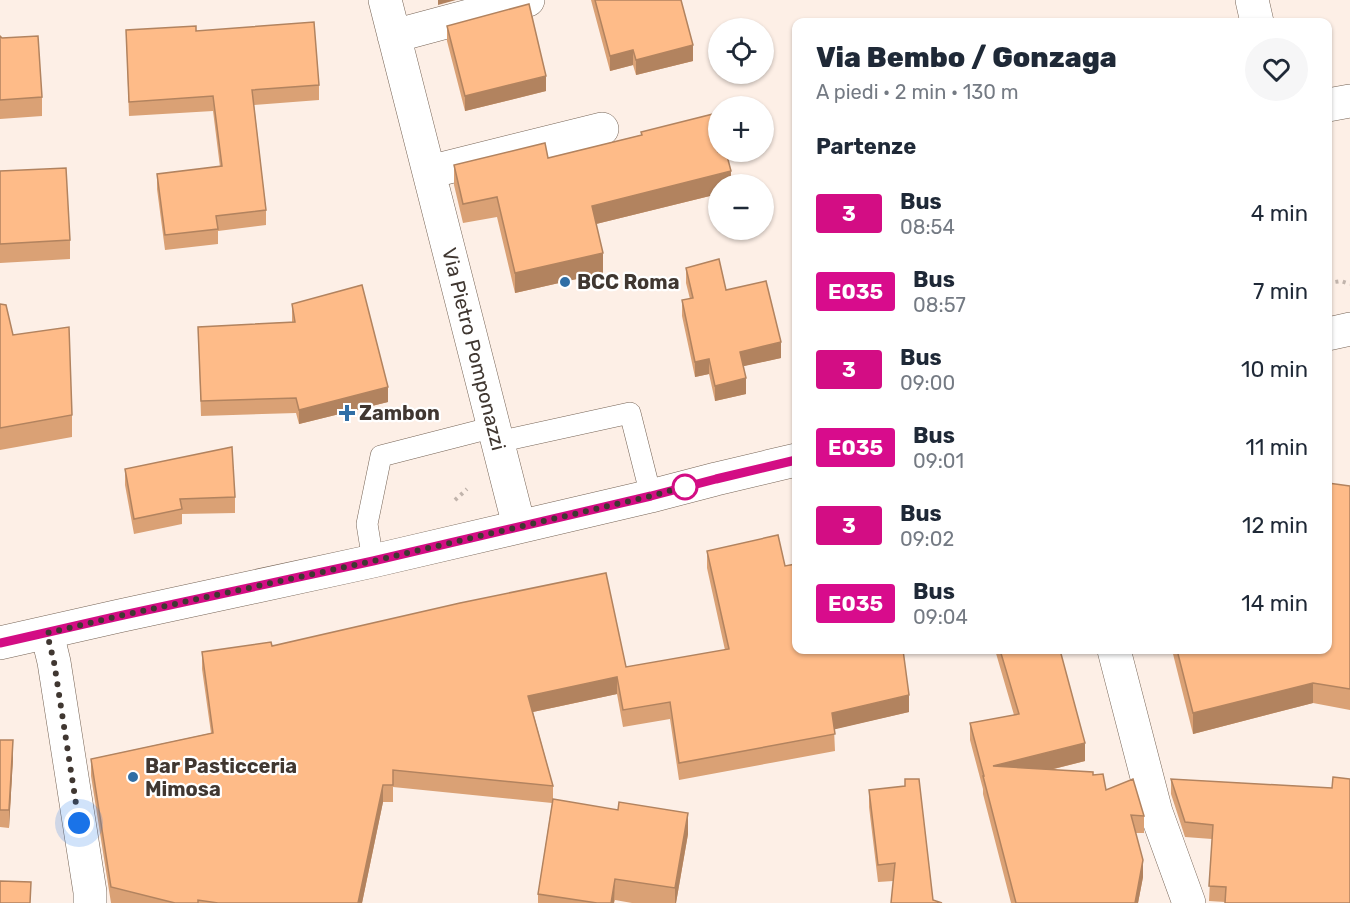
<!DOCTYPE html>
<html lang="it">
<meta charset="utf-8">
<style>
:root{--surface:#fff;--page:#f6f6f7;--text:#1f2937;--muted:#747a83}
body{margin:0;font-family:Rubik,sans-serif;background:var(--page);color:var(--text);height:100vh;display:flex;flex-direction:column;font-size:22px;white-space:nowrap}
*{box-sizing:border-box;margin:0}
p{font-size:20px;color:var(--muted)}
.icon{flex:none;width:33px;height:33px;fill:none;stroke:currentColor;stroke-width:2;stroke-linecap:round;stroke-linejoin:round}
.map{position:relative;flex:1;overflow:hidden}
.panel{position:absolute;left:792px;top:18px;width:540px;height:636px;display:flex;flex-direction:column;background:var(--surface);border-radius:12px;box-shadow:0 2px 4px #0004}
.panel>*{flex:none}
.badge{padding:0 12px;border-radius:4px;font-size:21px;line-height:39px}
.tools{position:absolute;left:708px;top:18px;display:grid;gap:12px}
.tools a{display:grid;place-items:center;width:66px;height:66px;border-radius:50%;background:var(--surface);box-shadow:0 2px 4px #0004;font-size:30px}
.you{position:absolute;width:30px;height:30px;margin:-15px;border:4px solid #fff;border-radius:50%;background:#1a73e8;box-shadow:0 0 0 9px #1a73e833}
.map>.badge{position:absolute;translate:-50% -50%;box-shadow:0 0 0 3px #fff}
h2{padding:0 24px;font-size:22px;line-height:54px}
.round{display:grid;place-items:center;flex:none;width:63px;height:63px;border-radius:32px;background:var(--page)}
.overview{display:flex;align-items:center;justify-content:space-between;height:102px;padding:0 24px}
h1{font-size:28px;font-weight:800;line-height:45px}
ul{padding:0;list-style:none}
li{display:flex;align-items:center;gap:18px;height:78px;padding:0 24px}
li div{flex:1}
li b{display:block;font-size:22px}
li em{font-style:normal}
li .badge{min-width:66px;font-weight:700;text-align:center}
.map>svg:first-child{display:block}
</style>
<div class="map">
<svg width="1350" height="903" viewBox="0 0 1350 903">
<rect width="100%" height="100%" fill="#fdefe6"/>
<g fill="none" stroke-linecap="round" stroke-linejoin="round">
<g stroke="#766456" stroke-width="22">
<path id="service" d="M498,442L630,413L651,496
M373,561L367,524L381,456L494,427"/>
</g>
<g stroke="#766456" stroke-width="34">
<path id="minor" d="M385,0L519,526
M1252,0L1257,22
M394,36L528,0
M1328,105L1350,101
M429,172L602,129
M47,633L54,662L90,892V903
M1114,650L1156,812L1189,903"/>
</g>
<g stroke="#766456" stroke-width="34">
<path id="secondary" d="M1328,334L1350,329
M0,643L119,616L373,561L651,496L716,479L796,460"/>
</g>
<path stroke="#c1b4ac" stroke-width="4" stroke-dasharray="3 4.5" stroke-linecap="butt" d="M1328,283L1341,281L1350,284
M455,500L467,489"/>
<use href="#service" stroke="#fff" stroke-width="21"/>
<use href="#minor" stroke="#fff" stroke-width="33"/>
<use href="#secondary" stroke="#fff" stroke-width="33"/>
</g>
<path fill="#daa175" d="M591,0H681L693,61L636,75L633,65L610,71Z
M447,26L546,91L465,111L447,41Z
M126,30L196,31L319,85V100L254,105L266,210V225L218,231V244L165,250L157,189V174L220,167L213,111L129,116Z
M0,36L42,97V116L0,119Z
M641,132L731,184H718V194L596,224L603,273L515,293L497,217L463,223L454,185V165L548,158L641,135Z
M0,171L70,240V259L0,263Z
M686,268L726,290L781,358L743,366L746,394L715,401L709,374L695,377L682,316V300L690,299L686,283Z
M0,304L13,335L72,415V437L0,450Z
M292,304L388,402L299,424L296,413L201,416L198,327L292,322Z
M125,469L235,497V513L182,514V524L134,534L125,485Z
M1350,486V710L1313,703L1193,734L1172,650H1328Z
M707,551L785,566L909,712L834,729L835,751L679,780L670,719L623,727L617,694L533,712L553,786V801L688,834L676,903H632L615,900L614,903H538V894L552,803L393,787V802H383L362,903H111L91,776V759L211,733L202,669V652L272,646L626,667L725,650L707,568Z
M995,650H1060L1085,761L1050,770L1093,775L1106,790L1144,816V833H1135L1143,877L1138,903H1011L983,794V789L970,740V723L1014,715Z
M0,740L13,758L9,828L0,827Z
M1171,779L1332,788L1350,779L1225,902L1209,901L1212,839L1185,837L1171,794Z
M869,790L933,900L893,881L878,882L869,807Z"/>
<path fill="#b2835f" d="M438,0H456L438,5Z
M693,45V61L636,75V60Z
M633,50V65L610,71V56Z
M546,76V91L465,111V96Z
M731,171V184H718V194L592,225V206Z
M603,253V273L515,293V273Z
M781,342V358L740,367V352Z
M709,359V374L695,377V362Z
M746,378V394L715,401V386Z
M388,387V402L299,424V410Z
M617,677V694L528,713V696Z
M1313,683V703L1193,734V713Z
M909,695V712L832,730V713Z
M13,740V758L9,828V810Z
M1085,743V761L993,784V766Z
M383,785V802L362,903H358Z
M688,813V834L676,903H675V888Z
M1143,860V877L1138,903H1135Z
M615,879L614,903H611Z"/>
<path fill="#febb88" stroke="#b2835f" stroke-width="1.5" d="M595,0H681L693,45L636,60L633,50L610,56Z
M529,4L546,76L465,96L447,26Z
M314,22L319,85L252,90L266,210L216,216L218,229L165,235L157,174L222,166L213,96L129,102L126,30L196,26V31Z
M0,36L2,38L38,36L42,97L0,100Z
M717,113L718,118V152H726L731,171L592,206L603,253L515,273L497,197L463,204L454,165L545,143L548,158L642,135L641,132Z
M66,168L70,240L0,244V171Z
M719,259L726,290L766,281L781,342L740,352L746,378L715,386L709,359L695,362L682,300L693,298L686,268Z
M362,285L388,387L299,410L296,398L201,401L198,327L295,322L292,304Z
M0,304L6,305L13,335L69,327L72,415L0,428Z
M232,447L235,497L180,499L182,509L134,519L125,469Z
M1328,483L1350,486V689L1313,683L1193,713L1177,650H1328Z
M778,535L785,566L796,564V650H903L909,695L832,713L835,734L679,763L670,702L623,710L617,677L528,696L553,786L393,770V785H383L358,903H218L198,900V903H175L111,887L91,759L213,733L202,652L271,642L272,646L460,603L606,573L626,667L729,649L707,551Z
M1000,650H1060L1085,743L993,766L1093,772V775L1103,774L1106,790L1133,779L1144,816L1131,815L1143,860L1135,903H1016L983,776H984L970,723L1019,714Z
M0,740H13L9,810H0Z
M1333,777L1350,779V903H1225L1226,887L1209,886L1213,825L1185,822L1171,779L1332,788Z
M905,779H919L933,900L942,903H891L895,863L878,865L869,790L905,786Z
M553,799L618,810L619,802L688,813L675,888L615,879L611,903H597L538,894Z
M0,881L31,882L30,903H0Z"/>
<g fill="none" stroke-linecap="round" stroke-linejoin="round">
<g stroke="#fff" stroke-width="14">
<path id="line" d="M0,643L119,616L373,561L651,496L716,479L796,460"/>
</g>
<use href="#line" stroke="#d30d84" stroke-width="9"/>
<path stroke="#403731" stroke-width="6" stroke-dasharray="0 10.8" d="M79,823L54,662L47,633L119,616L373,561L651,496L694,484L685,487"/>
</g>
<g fill="#306ea5" stroke="#fff" stroke-width="2">
<circle cx="565" cy="282" r="6"/>
<path d="M344 404h6v6h6v6h-6v6h-6v-6h-6v-6h6z"/>
<circle cx="133" cy="777" r="6"/>
</g>
<circle fill="#fff" stroke="#d30d84" stroke-width="3" cx="685" cy="487" r="12"/>
<g text-anchor="middle" dominant-baseline="central" stroke-width="4.5" stroke-linejoin="round" paint-order="stroke">
<g font-size="20" font-weight="bold" fill="#403731" stroke="#fff" text-anchor="start">
<text x="577" y="282">BCC Roma</text>
<text x="359" y="413">Zambon</text>
<text x="145" y="766">Bar Pasticceria<tspan x="145" dy="23">Mimosa</tspan></text>
</g>
<g font-size="20" fill="#403731" stroke="#fff">
<text transform="translate(474 349) rotate(76)">Via Pietro Pomponazzi</text>
</g>
</g>
</svg>
<div class="tools">
<a><svg class="icon" aria-label="locate" viewBox="0 0 24 24"><circle cx="12" cy="12" r="6"/><path d="M12 2v4M12 18v4M2 12h4M18 12h4"/></svg></a>
<a>+</a>
<a>−</a>
</div>
<div class="you" style="left:79px;top:823px"></div>
<section class="panel">
<div class="overview"><div><h1>Via Bembo / Gonzaga</h1><p>A piedi · 2 min · 130 m</p></div><a class="round"><svg class="icon" aria-label="heart" viewBox="0 0 24 24"><path d="M12 20l-8-8c-3-5 5-10 8-4 3-6 11-1 8 4z"/></svg></a></div>
<h2>Partenze</h2>
<ul>
<li><span class="badge" style="background:#d30d84;color:#fff">3</span><div><b>Bus</b><p>08:54</p></div><em>4 min</em></li>
<li><span class="badge" style="background:#d80c8c;color:#fff">E035</span><div><b>Bus</b><p>08:57</p></div><em>7 min</em></li>
<li><span class="badge" style="background:#d30d84;color:#fff">3</span><div><b>Bus</b><p>09:00</p></div><em>10 min</em></li>
<li><span class="badge" style="background:#d80c8c;color:#fff">E035</span><div><b>Bus</b><p>09:01</p></div><em>11 min</em></li>
<li><span class="badge" style="background:#d30d84;color:#fff">3</span><div><b>Bus</b><p>09:02</p></div><em>12 min</em></li>
<li><span class="badge" style="background:#d80c8c;color:#fff">E035</span><div><b>Bus</b><p>09:04</p></div><em>14 min</em></li>
</ul>
</section>
</div>
